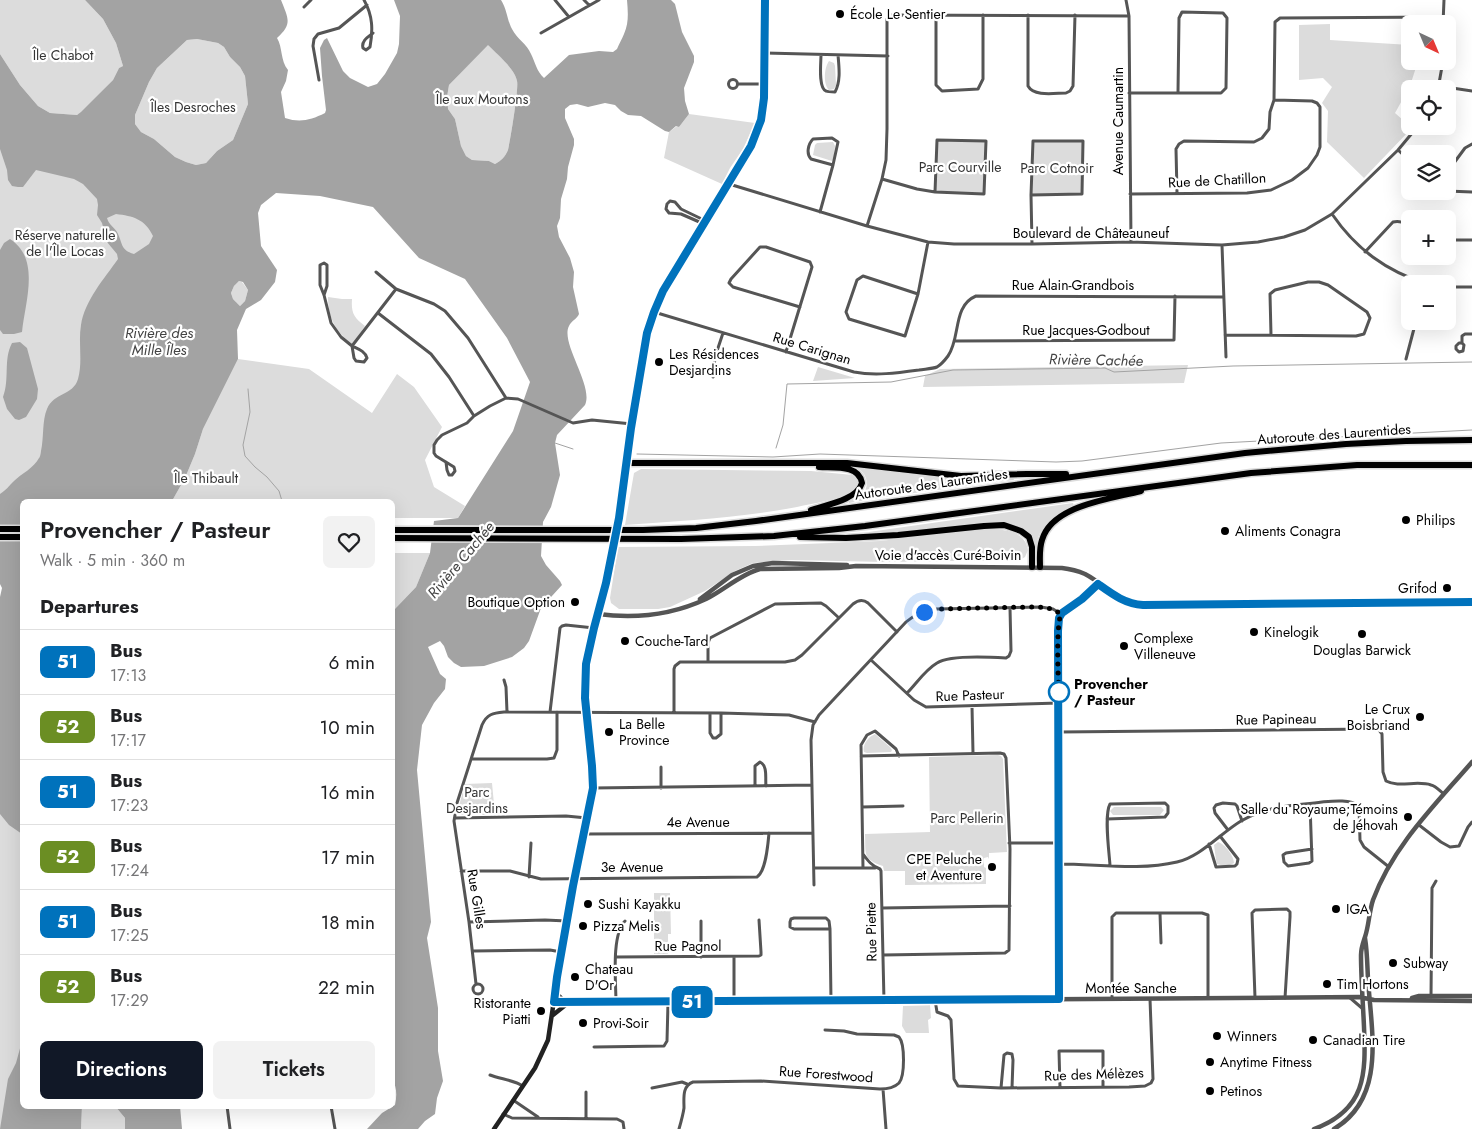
<!DOCTYPE html>
<meta charset="utf-8">
<style>
:root{--surface:#fff;--page:#f2f2f2;--text:#202124;--muted:#757577;--line:#e0e0e0;--accent:#111827}
body{margin:0;font-family:Jost,sans-serif;background:var(--page);color:var(--text);height:100vh;display:flex;flex-direction:column;font-size:19px;white-space:nowrap}
*{box-sizing:border-box;margin:0}
p{font-size:16px;color:var(--muted)}
.icon{flex:none;width:28px;height:28px;fill:none;stroke:currentColor;stroke-width:2;stroke-linecap:round;stroke-linejoin:round}
.map{position:relative;flex:1;overflow:hidden}
.panel{position:absolute;left:20px;top:499px;width:375px;height:610px;display:flex;flex-direction:column;background:var(--surface);border-radius:8px;box-shadow:0 5px 20px #0002}
.panel>*{flex:none}
.badge{padding:0 10px;border-radius:8px;font-size:18px;line-height:32px}
.needle{width:32px;rotate:136deg}
.fabs{position:absolute;left:1401px;top:15px;display:grid;gap:10px}
.fabs a{display:grid;place-items:center;width:55px;height:55px;border-radius:8px;background:var(--surface);box-shadow:0 5px 20px #0002;font-size:25px}
.you{position:absolute;width:25px;height:25px;margin:-12px;border:4px solid #fff;border-radius:50%;background:#1a73e8;box-shadow:0 0 0 8px #1a73e833}
.map>.badge{position:absolute;translate:-50% -50%;box-shadow:0 0 0 2px #fff}
h2{padding:0 20px;font-size:19px;line-height:45px}
.round{display:grid;place-items:center;flex:none;width:52px;height:52px;border-radius:8px;background:var(--page)}
.head{display:flex;align-items:center;justify-content:space-between;height:85px;padding:0 20px}
h1{font-size:24px;font-weight:600;line-height:38px}
.button{display:flex;gap:10px;margin-top:auto;padding:10px 20px}
.button a{flex:1;height:58px;border-radius:8px;background:var(--accent);color:#fff;font-size:20px;font-weight:600;line-height:58px;text-align:center}
.button a+a{background:var(--page);color:var(--text)}
ul{padding:0;list-style:none}
li{display:flex;align-items:center;gap:15px;height:65px;padding:0 20px;border-top:1px solid var(--line)}
li div{flex:1}
li b{display:block;font-size:19px}
li em{font-style:normal}
li .badge{min-width:55px;font-weight:700;text-align:center}
.map>svg:first-child{display:block}
</style>
<div class="map">
<svg width="1472" height="1129" viewBox="0 0 1472 1129">
<rect width="100%" height="100%" fill="#fff"/>
<path fill="#dcdcdc" d="M0,0H85L103,19L116,43L123,66L119,68L113,80L81,113L77,115L50,113L38,106L20,85L0,54Z
M1330,24V40L1410,45V61H1418L1410,86L1395,113L1412,128L1364,178L1327,142L1328,111L1322,103L1332,87L1323,78L1299,80V25Z
M197,39L218,43L224,47L230,57L240,67L245,76L248,104L233,140L217,151L206,163L196,165L186,162L175,157L154,139L141,132L135,124V115L149,82L157,68L187,40Z
M488,44C496,53 515,69 517,81C519,88 510,142 508,150C505,157 501,161 495,164L489,161L472,160L466,156L461,146L455,119L448,109L447,97L449,85Z
M829,61L834,63L835,66L836,85L834,89L829,90C823,84 824,68 829,61Z
M689,114L755,123L743,149L730,168L722,184L664,158L669,132L677,126L679,127Z
M0,119L140,204L163,241L87,389L34,485L0,525Z
M936,140L986,142L984,194L935,192Z
M1033,141L1082,142V194L1032,195Z
M833,142L835,146L834,159L832,161L813,155L815,145L817,143Z
M239,281L242,282L248,290L245,301L240,306L233,299L231,293L234,286Z
M328,297L342,299H352C351,313 354,318 365,326L352,345C336,331 328,319 328,297Z
M238,359L309,369L372,413L397,374L414,387L442,427L425,460L434,487L465,506L458,518H393L392,501H172L185,478L195,454L203,429Z
M1188,365L1184,383L923,387L925,376L940,369Z
M818,367L855,378L813,381Z
M852,467L873,468L953,479L985,480L1013,478L1014,480L891,496L849,503V501C854,499 860,497 864,492C871,482 864,468 852,467Z
M641,469L811,471L853,475L858,481C856,487 854,490 849,493C833,501 814,503 797,507C740,518 682,521 625,525L634,473Z
M1073,503L1074,506C1057,513 1036,527 1037,547H1035C1034,533 1022,525 1009,523C991,520 972,524 955,526C926,529 898,532 869,535V532Z
M983,529C1000,529 1025,529 1028,550L1025,557L1020,560L885,562L791,560L753,563L735,571L705,591L670,607L658,609H619L611,603L610,598L618,547L755,546L880,541Z
M393,553H430L416,587L393,611Z
M875,734L890,747L892,750L891,752L867,753L864,752C862,745 868,737 875,734Z
M998,755L1001,756L1003,759L1007,852L990,853H989V859L988,857L984,858V867L986,868V884L905,885V871H884L883,866C862,859 866,854 865,834L930,832L929,757Z
M492,783L495,815H458L457,813L465,784Z
M0,795L22,822V1076L10,1129H0Z
M1114,807H1161L1164,810L1160,815H1113L1110,811Z
M1218,842C1225,844 1234,856 1234,863C1230,866 1222,866 1217,864L1216,860L1214,845Z
M654,893H670L671,934H668V954H654Z
M930,1005L931,1018L928,1020L929,1033H906L902,1026L903,1006Z
M82,1106H115L125,1118V1129H81Z"/>
<path fill="#a3a3a3" fill-rule="evenodd" d="M85,0H281C288,18 293,24 277,38C283,48 280,60 288,70L286,81L281,92L285,118C300,123 311,120 325,113L326,110L322,76L320,48L324,40L327,38L343,71L350,78L368,87L377,84L385,74L397,53L399,44L400,16L394,0H501C507,9 507,20 512,29C517,39 527,44 531,54C535,62 537,72 544,78L569,55L599,51L613,52L617,49C619,44 622,39 624,34C629,23 628,12 627,0H671L675,4L682,32L694,56V62L684,88L685,101L689,114L679,127L676,126L669,132L665,131L641,116L628,115L621,111L615,105L605,103L588,107L577,104L570,105L565,109V118L574,139V145L568,167L567,179L561,199L560,218L557,226L559,237L570,258L574,272L573,287L579,314C577,319 571,321 569,326C560,343 594,386 585,405L557,435L555,443L560,475L551,507L543,522L541,556L546,565L560,581L562,585L541,608L529,641L524,648L512,657L484,666L461,667L454,663L448,657L444,646L440,641L428,647L440,674L446,679L445,689L434,703L422,725L417,770L431,922L427,938L438,1008V1051L443,1081L437,1098L435,1114L425,1121L418,1129H367L382,1113L395,1105C397,1096 397,1087 392,1079L393,611L416,587L430,553L434,521L458,518L513,431L530,382L507,338L465,279L419,258L373,207L320,196L276,193L261,205L258,213L261,246L277,270L275,282L261,300L246,309L237,330L238,359L203,429L195,454L185,478L172,501H22V834L9,825L0,814V597L2,588L0,584V494C6,490 9,486 14,481C21,474 34,468 39,458C40,458 41,452 41,451C44,438 42,420 47,409C54,392 73,396 78,379C83,361 78,343 81,325C85,300 104,279 118,259L117,254L107,242L102,223L97,215L98,205L97,199L83,184L74,179L36,170L23,187H18L12,186L8,180L7,170L0,149V54L20,85L38,106L50,113L77,115L81,112L113,80L119,68L123,66L116,43L103,19ZM197,39L218,43L224,47L230,57L240,67L245,76L248,104L233,140L217,151L206,163L196,165L186,162L175,157L154,139L141,132L135,124V115L149,82L157,68L187,40ZM488,45C496,53 515,69 517,81C519,88 510,142 508,150C505,157 501,161 495,164L489,161L472,160L466,156L461,146L455,119L448,109L447,97L449,85ZM116,214C133,216 145,219 153,236L149,244L134,254C120,250 123,243 117,232C114,227 109,225 107,218ZM239,281L243,282L248,290L245,301L240,306L233,299L231,293L234,286Z
M10,239C41,259 25,302 22,332L14,334H3L0,330V250L4,243Z
M20,342L27,348L38,389L37,399L26,417L19,420L15,419L7,409L3,397C10,379 3,360 12,343Z
M22,1041V1106H82L81,1129H0L8,1079L16,1063Z
M115,1106H180L182,1129H125V1118Z"/>
<path fill="#fff" d="M431,525L545,526V543L429,542Z"/>
<g fill="none" stroke-linecap="round" stroke-linejoin="round">
<path stroke="#a3a3a3" stroke-width="1" d="M248,389L250,412L243,445L245,456L255,467L267,477L279,491L282,501
M555,443L573,449
M776,448L783,425L787,384L891,382L953,370L1105,368L1114,372L1233,366L1472,362
M637,454L773,457L820,454L1056,462L1082,461L1221,443L1472,430"/>
<g stroke="#dbdbdb" stroke-width="9">
<path id="motorway" d="M627,463H847L961,476L1027,474H1066
M811,510C826,505 857,500 862,483C859,464 834,468 819,467
M0,529H22
M392,530H643L696,528L756,521L1245,453L1346,444L1406,441L1472,440
M0,537H22
M800,537L846,538L898,535L984,526L1004,525L1021,531L1029,537L1032,547V567
M392,538L681,539L774,536L865,526L1251,473L1357,465H1472
M1040,567C1040,558 1039,549 1042,540C1052,505 1111,499 1141,491"/>
</g>
<path stroke="#555" stroke-width="3" d="M364,0C373,16 373,30 370,47L366,50L363,48C361,41 368,37 373,33
M555,0L569,17
M584,0L589,5
M1126,0L1129,16L1131,242
M304,7L311,0
M936,15V85L942,91L978,89L983,79V15
M1028,15V86C1034,97 1055,93 1066,93L1070,91L1073,86L1075,15
M1443,24L1444,0
M541,33L599,0
M765,53L888,56
M821,55C821,62 818,88 826,91C828,92 833,92 835,92C841,81 839,67 838,55
M728.5 84a4.5 4.5 0 1 1 9 0a4.5 4.5 0 1 1-9 0Z
M319,80L313,46L314,39L318,34L339,28L367,5
M738,84H764
M1439,86L1472,91
M1438,89L1443,61
M1129,93H1221L1226,88L1227,18L1223,13L1182,12L1179,18L1178,92
M1398,150L1410,161
M1448,171L1465,148L1472,144
M882,179L917,189L935,192L984,194L986,141L937,140L935,192
M729,184L867,226L928,242L954,244H1032L1131,242L1222,245L1258,242L1284,237L1305,230L1332,214L1398,150L1418,126
M1447,191L1472,192
M1177,193L1176,149L1179,144L1184,141L1254,142L1262,138L1269,129L1270,112L1274,100L1275,22L1280,18L1443,17
M1130,194L1247,193L1271,190L1292,180L1308,168L1317,155L1320,147V107L1317,103L1312,101L1275,100
M1031,195L1082,194L1083,141H1033L1031,195L1032,244
M820,212L833,165L838,142L832,138L813,139C808,144 806,154 811,159L833,165
M1332,214C1356,249 1386,271 1427,284
M704,224L681,214L669,213L666,209L667,204L670,201L675,202L681,209L706,221
M867,226L882,179L886,160L887,129V19L891,15L1129,16
M1448,240H1472
M1222,245L1226,357
M1365,252L1393,222C1400,220 1404,223 1410,227
M376,272L396,289L434,304L445,311L468,338L506,398
M1448,287H1472
M918,294L863,276L857,280L846,312L849,319L905,336L918,294L928,242
M324,295L327,286V265L324,263L320,265V285L324,295L331,323L341,337L352,346L396,289
M654,312L854,372C875,376 897,373 919,370C924,369 932,369 937,367C942,364 945,360 948,356C961,338 952,306 976,296L1224,297
M378,313L431,354L449,377L474,416
M1225,335L1356,336L1364,334L1370,318L1367,312L1328,285L1319,282H1308L1275,290L1270,294L1271,335
M954,341L1174,340L1175,296
M1462,343H1459L1456,346V349L1459,352L1463,351L1464,345L1462,343V336L1465,334H1472
M352,346C358,349 365,351 367,358L364,362L356,361L354,358Z
M786,352L812,267L810,262L766,247H760L731,279L729,283L733,287L800,307
M1406,359L1416,321
M713,377L715,357L723,333
M446,462L447,470L449,475H452L455,471L454,467L436,456L434,453V445L437,440L442,435L467,423L474,416L490,406L506,398L518,399L573,423L592,420L632,424
M871,660L914,700L926,707L1059,703
M708,662V643L710,638L775,604L821,603L826,606L839,618
M504,680L506,687L507,712
M907,693C916,684 925,670 937,663C949,655 990,657 1006,658L1009,656L1011,651L1010,608
M972,706L973,753
M550,712L560,628L562,626L566,625L594,628
M674,712V669L675,666L680,662H785L795,660L802,655L853,604C858,600 863,599 868,603L897,632
M710,713V733L713,738H716L721,734V713
M1059,732L1375,729L1379,730L1382,734L1383,772L1386,781C1399,788 1417,780 1431,785C1436,786 1440,791 1444,794
M861,756L1000,753L1004,754L1006,758L1010,849L1009,950L1005,953L883,955
M471,759H547L554,758L557,750V712
M755,786V766L760,762C768,766 765,778 766,786
M593,788L812,785
M661,788V767
M1310,804L1312,861L1309,863L1288,866L1284,862L1283,855L1286,853L1312,849
M862,807L903,806
M455,818L566,816L587,818
M1107,819L1165,817L1168,813V806L1165,803L1110,804C1104,815 1109,851 1110,865
M1419,825L1441,842L1450,847L1459,846L1468,827L1472,822
M1228,830L1215,813L1214,808L1216,805L1223,803L1235,804L1237,806L1242,821
M584,834L813,833
M1009,843H1059
M1209,844L1216,867L1235,866L1237,864L1238,859L1220,836
M863,854C868,861 872,866 880,869L881,871L884,1001
M1059,864C1098,864 1139,871 1177,862C1200,857 1221,833 1241,821C1269,805 1291,806 1322,802C1333,801 1350,799 1359,806L1360,840L1364,847L1389,867
M814,868H875
M863,868L861,745L867,735L875,731L896,749L899,756
M461,871H510L541,879L757,877C766,871 768,844 769,833
M529,877L531,843
M814,885L811,740L813,725L819,715L906,622C915,614 925,611 936,609L1041,607L1053,609L1061,614
M882,908L1010,906
M1160,913L1161,943
M701,921V957
M469,922L545,920L567,921
M830,929H794L790,927V922L791,919L794,918H826L829,921L830,929L831,1001
M473,951L550,950L561,952
M616,957L759,956L761,955V952L759,920
M476,984L469,922L454,821L457,803L482,725C487,714 493,713 504,712L721,713L789,715L815,722
M473 989a5 5 0 1 1 10 0a5 5 0 1 1-10 0Z
M1349,997L1363,1009
M1431,997L1432,888L1436,881
M1255,998L1252,913L1255,910L1287,909L1290,912V917L1285,998
M1059,999V621L1060,615L1065,610L1082,599L1098,583
M1112,999V917L1116,913H1202L1208,915V998
M935,1000L937,1012L948,1016L951,1020L954,1079L958,1086L1001,1088L1129,1087L1145,1086L1151,1083L1153,1079L1150,999
M734,1002V957
M616,1003C616,982 611,935 625,921
M594,1047L664,1046L667,1041L668,1003
M490,1075C500,1079 514,1080 523,1086
M652,1088L682,1082L687,1084
M1001,1088L1004,1055L1007,1053L1012,1054L1013,1060L1012,1088
M1060,1088L1059,1051H1103V1087
M883,1089L886,1129
M513,1100L538,1117
M227,1106L230,1129
M331,1106L335,1129
M503,1114L512,1118L617,1119L623,1122L624,1129
M586,1118V1092
M679,1129C681,1122 683,1115 684,1108C684,1098 682,1086 693,1082L761,1081L880,1089C887,1089 894,1088 899,1083C905,1076 905,1044 899,1037L894,1035L857,1034L844,1031L825,1030"/>
<path stroke="#555" stroke-width="4.5" d="M700,599L732,575L753,566L773,563L847,565
M598,614C636,619 672,615 706,599C724,590 741,574 760,569L839,568L856,566L1062,568C1070,569 1078,571 1085,574C1108,586 1114,602 1143,605L1472,602
M1412,998L1419,996H1472
M554,1003L1359,997L1374,1000L1472,1001
M1314,1129C1366,1110 1366,1074 1364,1027C1363,1003 1361,979 1361,955C1361,948 1363,943 1365,937C1369,925 1369,912 1373,900C1393,846 1435,805 1472,762
M1334,1129C1383,1100 1373,1040 1369,992C1367,974 1368,956 1365,938"/>
<path stroke="#222" stroke-width="4.5" d="M619,518C623,498 625,477 627,457C630,431 635,406 639,380C644,349 648,319 663,291L746,155L759,128L764,101L765,0
M555,992L566,1003
M553,1015L568,1003
M494,1129L535,1068L548,1040L559,967L593,788L592,770L585,698V670L589,651L604,593L613,550"/>
<use href="#motorway" stroke="#000" stroke-width="6"/>
<path stroke="#222" stroke-width="4.5" d="M613,550L619,518"/>
</g>
<g fill="none" stroke-linecap="round" stroke-linejoin="round">
<g stroke="#fff" stroke-width="11">
<path id="line" d="M765,0L764,98L761,120L751,146L663,291L654,312L647,333L631,428L619,518L606,583L594,628L586,664L585,698L592,766L593,788L573,886L557,977L554,1002L1059,999L1058,631L1059,618L1062,613L1082,599L1098,584C1112,594 1125,604 1143,605L1472,602"/>
</g>
<use href="#line" stroke="#0072bc" stroke-width="8"/>
<path stroke="#000" stroke-width="5" stroke-dasharray="0 9" d="M924,612L936,609L1030,607C1042,607 1051,607 1061,614C1056,625 1058,679 1059,692"/>
</g>
<g fill="#000" stroke="#fff" stroke-width="2">
<circle cx="840" cy="14" r="5"/>
<circle cx="659" cy="362" r="5"/>
<circle cx="1406" cy="520" r="5"/>
<circle cx="1225" cy="531" r="5"/>
<circle cx="1447" cy="588" r="5"/>
<circle cx="575" cy="602" r="5"/>
<circle cx="1254" cy="632" r="5"/>
<circle cx="1362" cy="634" r="5"/>
<circle cx="625" cy="641" r="5"/>
<circle cx="1124" cy="646" r="5"/>
<circle cx="1420" cy="717" r="5"/>
<circle cx="609" cy="732" r="5"/>
<circle cx="1408" cy="817" r="5"/>
<circle cx="992" cy="867" r="5"/>
<circle cx="588" cy="904" r="5"/>
<circle cx="1336" cy="909" r="5"/>
<circle cx="583" cy="926" r="5"/>
<circle cx="1393" cy="963" r="5"/>
<circle cx="575" cy="977" r="5"/>
<circle cx="1327" cy="984" r="5"/>
<circle cx="541" cy="1011" r="5"/>
<circle cx="583" cy="1023" r="5"/>
<circle cx="1217" cy="1036" r="5"/>
<circle cx="1313" cy="1040" r="5"/>
<circle cx="1210" cy="1062" r="5"/>
<circle cx="1210" cy="1091" r="5"/>
</g>
<circle fill="#fff" stroke="#0072bc" stroke-width="2.5" cx="1059" cy="692" r="10"/>
<g text-anchor="middle" dominant-baseline="central" stroke-width="4.5" stroke-linejoin="round" paint-order="stroke">
<g font-size="14" fill="#000" stroke="#fff" text-anchor="start">
<text x="850" y="14">École Le Sentier</text>
<text x="669" y="354">Les Résidences<tspan x="669" dy="16">Desjardins</tspan></text>
<text x="1416" y="520">Philips</text>
<text x="1235" y="531">Aliments Conagra</text>
<text x="1437" y="588" text-anchor="end">Grifod</text>
<text x="565" y="602" text-anchor="end">Boutique Option</text>
<text x="1264" y="632">Kinelogik</text>
<text x="1134" y="638">Complexe<tspan x="1134" dy="16">Villeneuve</tspan></text>
<text x="635" y="641">Couche-Tard</text>
<text x="1362" y="650" text-anchor="middle">Douglas Barwick</text>
<text x="1410" y="709" text-anchor="end">Le Crux<tspan x="1410" dy="16">Boisbriand</tspan></text>
<text x="619" y="724">La Belle<tspan x="619" dy="16">Province</tspan></text>
<text x="1398" y="809" text-anchor="end">Salle du Royaume;Témoins<tspan x="1398" dy="16">de Jéhovah</tspan></text>
<text x="982" y="859" text-anchor="end">CPE Peluche<tspan x="982" dy="16">et Aventure</tspan></text>
<text x="598" y="904">Sushi Kayakku</text>
<text x="1346" y="909">IGA</text>
<text x="593" y="926">Pizza Melis</text>
<text x="1403" y="963">Subway</text>
<text x="585" y="969">Chateau<tspan x="585" dy="16">D'Or</tspan></text>
<text x="1337" y="984">Tim Hortons</text>
<text x="531" y="1003" text-anchor="end">Ristorante<tspan x="531" dy="16">Piatti</tspan></text>
<text x="593" y="1023">Provi-Soir</text>
<text x="1227" y="1036">Winners</text>
<text x="1323" y="1040">Canadian Tire</text>
<text x="1220" y="1062">Anytime Fitness</text>
<text x="1220" y="1091">Petinos</text>
</g>
<g font-size="14" fill="#333" stroke="#fff">
<text x="63" y="55">Île Chabot</text>
<text x="482" y="99">Île aux Moutons</text>
<text x="193" y="107">Îles Desroches</text>
<text x="960" y="167">Parc Courville</text>
<text x="1057" y="168">Parc Cotnoir</text>
<text x="65" y="235">Réserve naturelle<tspan x="65" dy="16">de l'Île Locas</tspan></text>
<text x="206" y="478">Île Thibault</text>
<text x="477" y="792">Parc<tspan x="477" dy="16">Desjardins</tspan></text>
<text x="967" y="818">Parc Pellerin</text>
</g>
<g font-size="14" fill="#000" stroke="#fff">
<text transform="translate(1118 121) rotate(-90)">Avenue Caumartin</text>
<text transform="translate(1217 180) rotate(-3)">Rue de Chatillon</text>
<text x="1091" y="233">Boulevard de Châteauneuf</text>
<text x="1073" y="285">Rue Alain-Grandbois</text>
<text x="1086" y="330">Rue Jacques-Godbout</text>
<text transform="translate(812 348) rotate(17)">Rue Carignan</text>
<text transform="translate(1334 434) rotate(-4)">Autoroute des Laurentides</text>
<text transform="translate(931 484) rotate(-8)">Autoroute des Laurentides</text>
<text x="948" y="555">Voie d'accès Curé-Boivin</text>
<text transform="translate(970 695) rotate(-2)">Rue Pasteur</text>
<text transform="translate(1276 719) rotate(-1)">Rue Papineau</text>
<text x="698" y="822">4e Avenue</text>
<text x="632" y="867">3e Avenue</text>
<text transform="translate(477 899) rotate(81)">Rue Gilles</text>
<text transform="translate(871 932) rotate(-91)">Rue Piette</text>
<text x="688" y="946">Rue Pagnol</text>
<text x="1131" y="988">Montée Sanche</text>
<text transform="translate(826 1074) rotate(4)">Rue Forestwood</text>
<text transform="translate(1094 1074) rotate(-2)">Rue des Mélèzes</text>
</g>
<g font-size="14" font-weight="bold" fill="#000" stroke="#fff" text-anchor="start">
<text x="1074" y="684">Provencher<tspan x="1074" dy="16">/ Pasteur</tspan></text>
</g>
<g font-size="15" font-style="italic" fill="#444" stroke="#fff">
<text x="159" y="333">Rivière des<tspan x="159" dy="17">Mille Îles</tspan></text>
<text transform="translate(1096 360) rotate(1)">Rivière Cachée</text>
<text transform="translate(461 560) rotate(-50)">Rivière Cachée</text>
</g>
</g>
</svg>
<div class="fabs">
<a><svg class="needle" viewBox="-14 -14 28 28"><path d="M0-13l5 13h-10z" fill="#e53935"/><path d="M0 13l5-13h-10z" fill="#757577"/></svg></a>
<a><svg class="icon" aria-label="locate" viewBox="0 0 24 24"><circle cx="12" cy="12" r="6"/><path d="M12 2v4M12 18v4M2 12h4M18 12h4"/></svg></a>
<a><svg class="icon" aria-label="layers" viewBox="0 0 24 24"><path d="M12 4l9 5-9 5-9-5zM3 14l9 5 9-5"/></svg></a>
<a>+</a>
<a>−</a>
</div>
<div class="you" style="left:924px;top:612px"></div>
<b class="badge" style="left:692px;top:1002px;background:#0072bc;color:#fff">51</b>
<section class="panel">
<div class="head"><div><h1>Provencher / Pasteur</h1><p>Walk · 5 min · 360 m</p></div><a class="round"><svg class="icon" aria-label="heart" viewBox="0 0 24 24"><path d="M12 20l-8-8c-3-5 5-10 8-4 3-6 11-1 8 4z"/></svg></a></div>
<h2>Departures</h2>
<ul>
<li><span class="badge" style="background:#0072bc;color:#fff">51</span><div><b>Bus</b><p>17:13</p></div><em>6 min</em></li>
<li><span class="badge" style="background:#6b8e23;color:#fff">52</span><div><b>Bus</b><p>17:17</p></div><em>10 min</em></li>
<li><span class="badge" style="background:#0072bc;color:#fff">51</span><div><b>Bus</b><p>17:23</p></div><em>16 min</em></li>
<li><span class="badge" style="background:#6b8e23;color:#fff">52</span><div><b>Bus</b><p>17:24</p></div><em>17 min</em></li>
<li><span class="badge" style="background:#0072bc;color:#fff">51</span><div><b>Bus</b><p>17:25</p></div><em>18 min</em></li>
<li><span class="badge" style="background:#6b8e23;color:#fff">52</span><div><b>Bus</b><p>17:29</p></div><em>22 min</em></li>
</ul>
<div class="button"><a>Directions</a><a>Tickets</a></div>
</section>
</div>
